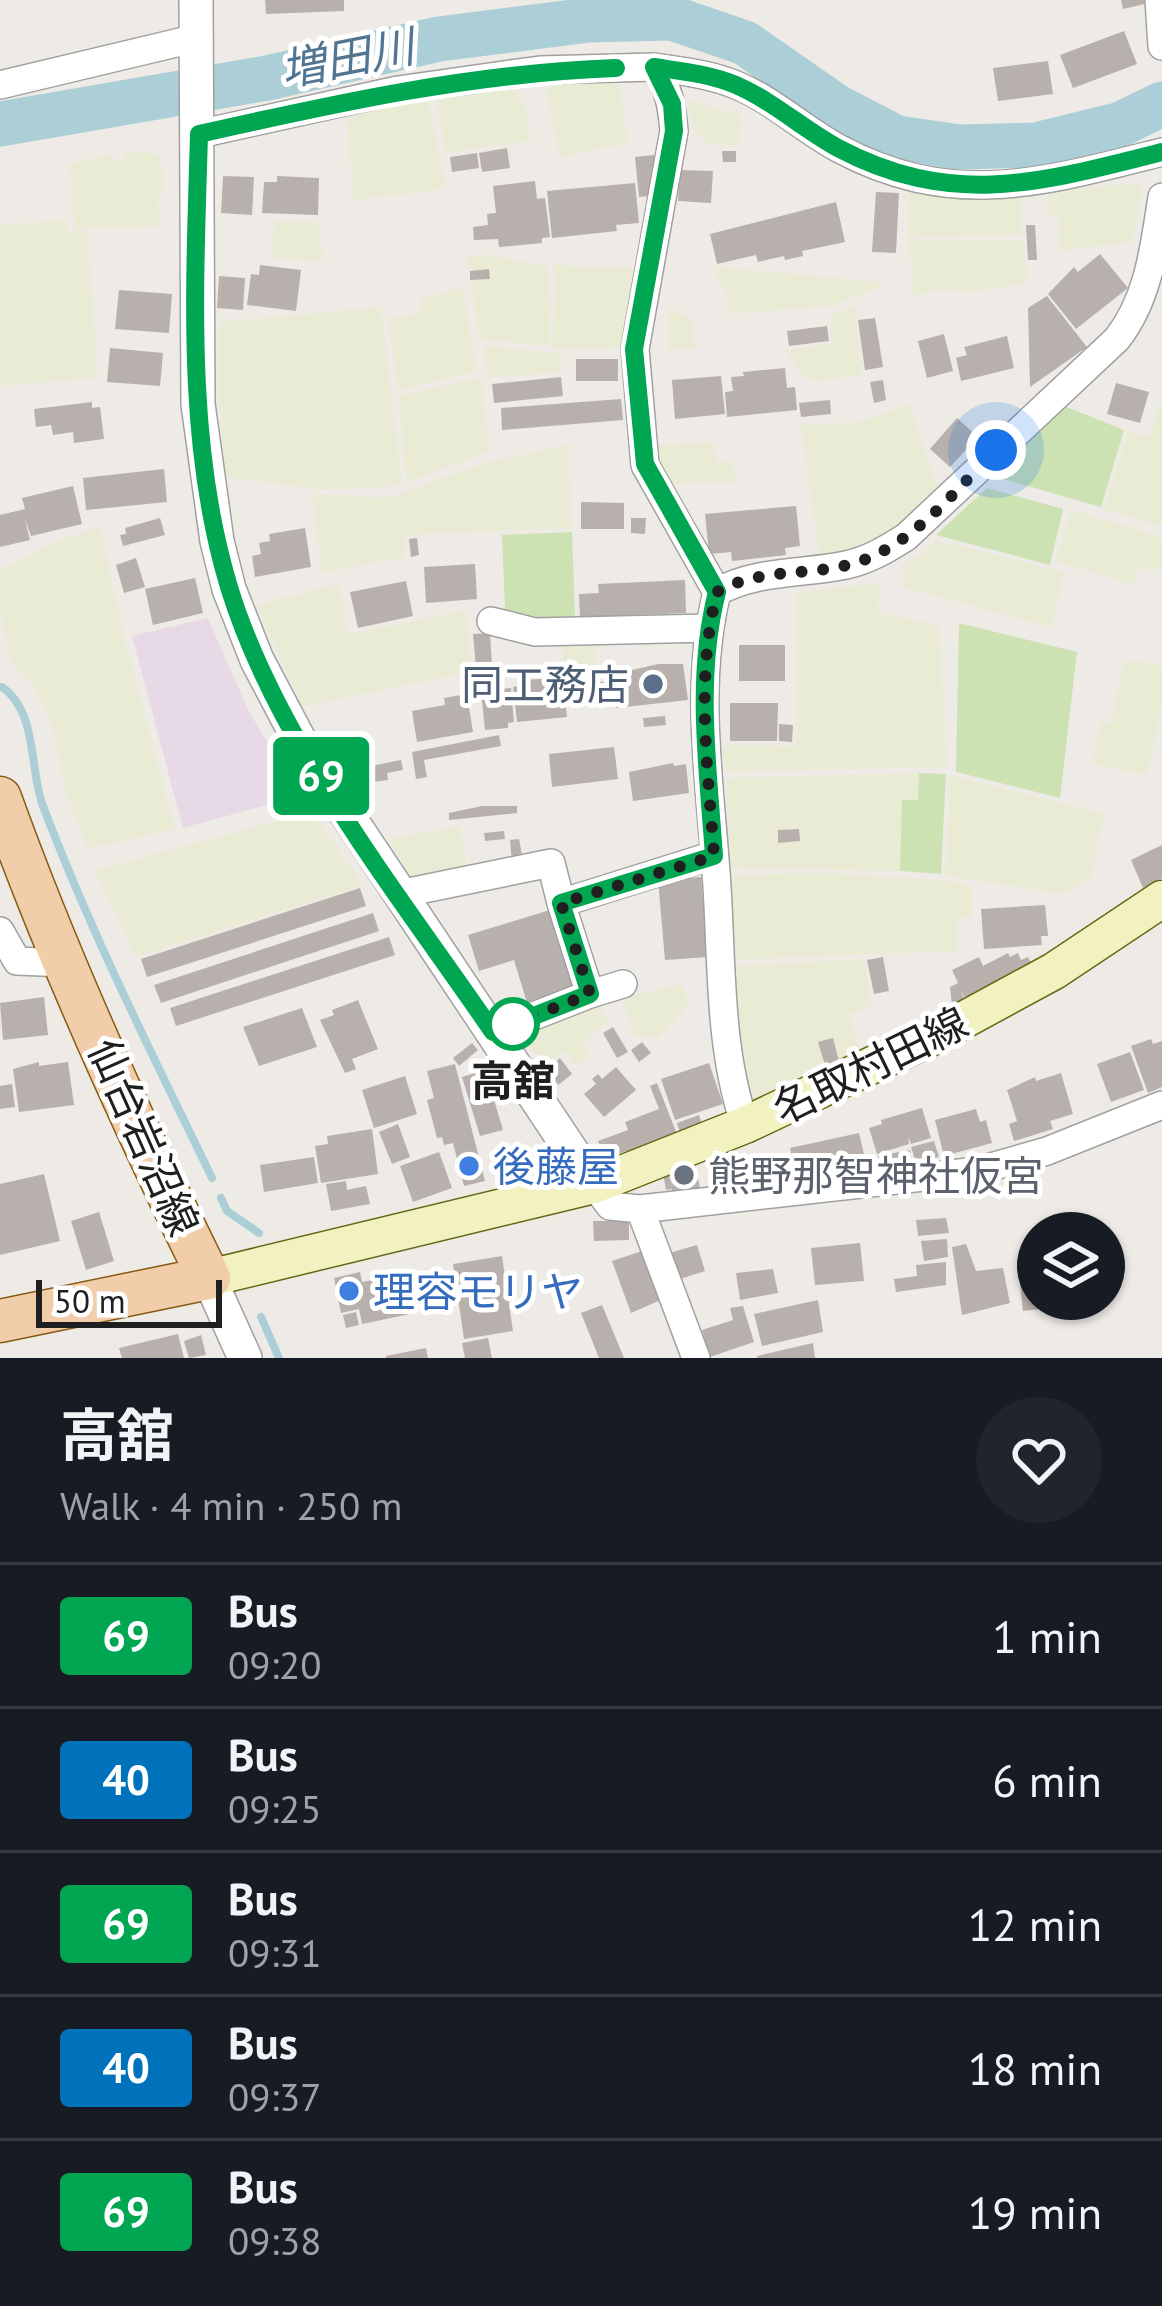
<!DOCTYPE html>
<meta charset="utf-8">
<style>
:root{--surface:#171b24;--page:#20242c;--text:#f1f3f6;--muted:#9ea1a6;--line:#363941}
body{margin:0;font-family:"PT Sans","Noto Sans JP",sans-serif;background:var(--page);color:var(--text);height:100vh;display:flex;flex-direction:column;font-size:45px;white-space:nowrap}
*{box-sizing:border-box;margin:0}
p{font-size:39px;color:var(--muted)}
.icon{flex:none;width:66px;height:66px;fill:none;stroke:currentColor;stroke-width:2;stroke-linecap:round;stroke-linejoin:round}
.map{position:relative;height:1358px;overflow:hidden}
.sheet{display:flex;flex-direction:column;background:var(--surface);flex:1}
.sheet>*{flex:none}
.badge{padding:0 24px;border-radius:9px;font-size:42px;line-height:78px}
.tools{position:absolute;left:1017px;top:1212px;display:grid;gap:24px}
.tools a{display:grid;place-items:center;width:108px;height:108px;border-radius:50%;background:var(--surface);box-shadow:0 3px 9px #0004;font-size:60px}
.scale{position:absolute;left:36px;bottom:30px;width:186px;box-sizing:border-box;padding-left:12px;border:6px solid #1f1f1f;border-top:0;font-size:33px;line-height:42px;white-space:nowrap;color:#1f1f1f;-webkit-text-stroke:9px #fff;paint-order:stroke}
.you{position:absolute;width:60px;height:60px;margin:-30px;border:9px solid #fff;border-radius:50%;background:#1a73e8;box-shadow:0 0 0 18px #1a73e833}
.map>.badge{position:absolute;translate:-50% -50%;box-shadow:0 0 0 6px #fff}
.round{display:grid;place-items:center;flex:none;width:126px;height:126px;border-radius:63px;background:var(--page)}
.head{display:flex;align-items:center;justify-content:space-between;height:204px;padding:0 60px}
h1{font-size:57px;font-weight:700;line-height:90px}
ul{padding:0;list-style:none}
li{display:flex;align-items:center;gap:36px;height:144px;padding:0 60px;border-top:3px solid var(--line)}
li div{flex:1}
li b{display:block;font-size:45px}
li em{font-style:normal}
li .badge{min-width:132px;font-weight:700;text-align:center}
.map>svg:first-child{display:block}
</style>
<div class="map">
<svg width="1162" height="1358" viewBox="0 0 1162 1358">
<rect width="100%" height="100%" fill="#eeebe6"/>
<path fill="#e7d9e5" d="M208,618L248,710L299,796L183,828L132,636Z"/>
<path fill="#eaebd4" d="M619,78L628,143L560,157L546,91L552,82Z
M512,88L525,103L531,141L446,153L436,98Z
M428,99L446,189L353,200L347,115Z
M688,100L741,115L738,145H709L694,131Z
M148,151L160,157L165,185L158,196L159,227L75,228L69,164L110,154L112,161L126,159V152Z
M1143,182L1133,242L1060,251L1058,216L1050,217L1046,200L1053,191Z
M909,187L1022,193V235L908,236Z
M66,220L67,231L87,230L98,378L0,386V225Z
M275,220L319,222L323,261L271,258Z
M909,239L1024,240L1027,283L974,292L936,290L913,297Z
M492,255L548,267L551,301L548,346L480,339L467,256Z
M553,263L576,267H637L624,348L551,349L556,295Z
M714,267L879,282V287L831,306L729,314L726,295Z
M462,287L477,371L398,390L388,319L421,314L419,299Z
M854,305L862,374L817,381L806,378L784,350L831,344L830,317Z
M669,306L693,321L695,349L669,350Z
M381,307L402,483L381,488L318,489L225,477L219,396V322Z
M483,346L562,354L561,372L488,378Z
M481,377L489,452L406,482L399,396Z
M1162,399V526L1104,509L1128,432L1149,437Z
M909,404L940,492L901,527L859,550L820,559L801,424L856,423Z
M714,442L715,462H732L736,482L666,484L657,445Z
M568,445L572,528L404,535L405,557L322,573L312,493L387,498L488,462Z
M1070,509L1162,538V569H1139L1133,585L1055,561Z
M100,526L124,637L175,829L88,849L67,795L51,722L33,686L11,660L0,611V572L51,544Z
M937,541L1064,572L1051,627L902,587L905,565Z
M879,583L878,613L939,625L947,767L725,772L722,745L797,746V592Z
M339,584L348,634L466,610L472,671L302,707L257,605Z
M594,640L599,695L567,698L562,644Z
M1124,659L1162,666V704L1147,775L1091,764L1100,722L1111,724Z
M919,773L918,801H902L900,871L731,868L726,778Z
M951,776L1104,813L1091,877L1064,894L945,876Z
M311,812L364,885L136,957L95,870Z
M460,826L468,870L413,881L388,839Z
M826,873L941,880L942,930L943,881L972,885V917L958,919V951L733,960L730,875Z
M864,959L871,1007L850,1013L859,1053L756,1106L742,1084L733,966Z
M683,984L689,1006L657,1039L634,1035L622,998Z
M597,1002L609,1023L582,1042L590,1056L575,1065L565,1051L543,1065L516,1031Z"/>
<path fill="#cce2b3" d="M1064,406L1124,430L1101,507L1003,479L990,472Z
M987,488L1063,509L1050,565L936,535Z
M572,532L575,616L545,619L505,609L502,535Z
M959,623L1077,652L1060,798L956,772Z
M919,773L946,774L941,874L900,871L902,800H918Z"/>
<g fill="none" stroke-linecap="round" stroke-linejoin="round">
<path stroke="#accfd7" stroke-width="8" d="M2,687C38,712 29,769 43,806C91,933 153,1056 212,1178
M221,1198L227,1211L259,1233
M261,1317L279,1358"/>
<path stroke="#accfd7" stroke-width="45" d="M0,124L267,78L439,39L589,20L672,18L745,43L837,107L897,138L960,147L1035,145L1121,124L1162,104"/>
</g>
<path fill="#b7b0ac" d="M265,0H344V11L266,14Z
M1121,0H1144L1145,4L1123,9Z
M1124,31L1137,64L1073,88L1060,55Z
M1048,61L1053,94L998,101L993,68Z
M507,148L510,168L482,172L479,153Z
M722,151H736V162H723Z
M477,153L479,168L452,172L450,157Z
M654,155L658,195L639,197L635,157Z
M680,170L713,171L711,203L678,201Z
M223,176L254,177L252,215L221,213Z
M277,176L319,178L318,215L262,213L264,182H277Z
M535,181L537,199L545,198L550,237L542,238V243L499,247L498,239L474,240L473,227L488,225L487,214L496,213L493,186Z
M635,183L639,223L616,225L617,231L552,238L547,191Z
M876,192L899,193L896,253L872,252Z
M836,202L845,242L802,251L803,256L785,260L784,256L758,262L756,255L717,264L710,234Z
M1026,225H1035L1037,260H1028Z
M1100,254L1128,288L1076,329L1048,294L1074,267L1078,272Z
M260,265L301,270L296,311L247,305L251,274L259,275Z
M489,269L490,279L470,280V271Z
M219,276L245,278L243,310L217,308Z
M119,290L172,294L169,333L115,329Z
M1047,296L1087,347L1030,387L1028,308Z
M875,318L883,367L865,370L858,320Z
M827,326L829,341L789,346L787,331Z
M944,334L953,371L927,378L918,341Z
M1007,336L1014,368L961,381L956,358L967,355L964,347Z
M110,348L163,353L160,386L107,382Z
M576,359H618V381H576Z
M785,368L787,388L795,387L797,410L727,417L725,392L733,391L731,377L744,376L743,372Z
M721,376L725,414L675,419L672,380Z
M561,377L563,396L494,403L492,384Z
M883,380L886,400L874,403L870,382Z
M1116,383L1149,392L1140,423L1107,414Z
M621,399L623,420L502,430L501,408Z
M830,400L831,414L801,417L799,403Z
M92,402V408L100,407L104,439L74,443L73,432L53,435L51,425L36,427L34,409Z
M957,418L978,437L950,467L930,449Z
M164,469L167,502L86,510L83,478Z
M73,486L82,524L31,536L25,519L30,540L0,547V515L25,509L22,498Z
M581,502L624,503V529H581Z
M796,506L800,546L785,548L786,555L732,561L731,552L709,554L705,514Z
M160,518L165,535L123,546L120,535L126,534L125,528Z
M631,518H646L645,534L631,533Z
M305,528L311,567L255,577L252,556L261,554L259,543L270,541L269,534Z
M417,538L419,555L411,557L409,539Z
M136,558L145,587L124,593L116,565Z
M475,564L477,599L426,603L424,567Z
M195,578L203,613L153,625L145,589Z
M685,580L686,613L580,617L579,594L599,593L598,584Z
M406,581L413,616L358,628L350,592Z
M490,633L492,666L476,668L473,634Z
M739,645H785V681H739Z
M658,664H683L688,700L616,708L613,680L629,678L628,671Z
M563,678L567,717L517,722L513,687L520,686V680Z
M611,681L614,701L602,702L599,682Z
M511,688L514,722L508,723V728L485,730L481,691Z
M467,694L473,732L417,742L412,711L445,705L444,698Z
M730,703H778L777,741H730Z
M665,716L666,725L644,727L643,718Z
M779,724L793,725L792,742L779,741Z
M499,735L501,746L424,760L427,777L416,779L412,752Z
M614,747L618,779L552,787L549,754Z
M401,760L403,770L387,773L388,780L374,782L371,766Z
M673,763L674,766L686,764L689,793L633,801L629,772Z
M482,806H517V813L449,820V813Z
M799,829L800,841L778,843V830Z
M504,831L505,839L485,841L484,833Z
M519,839L523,860L512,862L510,840Z
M1162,845V878L1143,888L1131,860Z
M701,877L708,957L665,960L658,880Z
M360,888L366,906L147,977L141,959Z
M1045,905L1048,936H1041L1042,945L984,949L981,909Z
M550,910L575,992L528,1006L514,960L479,971L468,935Z
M373,913L379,931L161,1003L154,985Z
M389,937L395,955L176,1026L170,1008Z
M1008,953L1010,957L1018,953L1021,960L1028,957L1035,971L970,1006L960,990L968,1007L953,1014L950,987L958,983L952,970L979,957L983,966Z
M883,957L889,991L874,994L867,960Z
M44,997L48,1035L3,1040L0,1003Z
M358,1000L378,1049L352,1059L356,1069L345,1073L320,1020L334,1015L332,1010Z
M302,1008L317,1047L259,1066L243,1027Z
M613,1027L628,1052L617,1058L603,1033Z
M833,1038L839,1061L825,1065L818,1042Z
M1151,1039L1153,1044L1162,1041V1087L1148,1093L1131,1046Z
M642,1042L651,1053L639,1062L631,1050Z
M472,1043L478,1050L459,1066L453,1058Z
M1130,1052L1144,1090L1111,1102L1097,1064Z
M560,1058L572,1074L558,1085L546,1069Z
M39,1062V1066L68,1062L74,1105L19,1112L13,1069Z
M709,1063L723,1104L675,1120L661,1079Z
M455,1064L485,1181L464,1186L453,1143L444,1145L442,1137L437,1138L427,1100L434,1098L427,1071Z
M616,1067L636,1090L604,1117L584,1094L596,1084L592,1079L598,1074L602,1079Z
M485,1070L503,1130L480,1136L462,1077Z
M1061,1073L1073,1114L1050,1121L1053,1129L1014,1141L1009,1124L1017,1121L1007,1090L1035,1077L1036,1081Z
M405,1076L417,1114L374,1128L362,1090Z
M657,1083L680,1142L630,1162L626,1151L605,1159L598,1141L628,1130L625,1122L659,1109L650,1086Z
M12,1084L15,1107L0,1109V1086Z
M922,1108L931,1138L911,1144L908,1137L909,1144L877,1154L869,1128L882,1124L881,1120Z
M976,1109L980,1122L986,1120L992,1143L944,1156L935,1120Z
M699,1115L705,1134L683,1142L677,1123Z
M398,1124L410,1157L392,1164L379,1132Z
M372,1129L378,1174L321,1183L315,1146L328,1144L327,1136Z
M859,1133L867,1167L798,1182L790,1148Z
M934,1141L939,1157L916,1163L911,1147Z
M910,1150L913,1165L881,1171L878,1156Z
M439,1152L452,1188L413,1202L400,1166Z
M746,1153L751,1179L723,1184L719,1158Z
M314,1157L318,1183L264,1192L260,1165Z
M767,1161L769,1177L755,1179L752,1163Z
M695,1164L700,1188L672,1193V1189L666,1190L663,1173L668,1169Z
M44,1174L60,1241L0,1255V1184Z
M346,1181L347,1190L366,1186L370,1204L331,1211L326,1184Z
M99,1212L114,1261L86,1270L71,1221Z
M946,1218L949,1233L918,1236L916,1220Z
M593,1221H629V1240L594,1241Z
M947,1239L948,1257L924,1261L921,1241Z
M860,1243L864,1281L815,1285L811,1248Z
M966,1244L976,1271L1003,1268L1010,1303L962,1315L952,1247Z
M697,1245L705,1271L677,1280L669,1253Z
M645,1250L663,1299L631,1313L612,1261Z
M502,1256L513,1331L464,1339L453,1264Z
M1038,1256V1299H1081L1082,1304L1023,1311L1017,1259Z
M946,1262V1285L896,1292L894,1279L917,1276L916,1265Z
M773,1269L778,1293L740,1300L736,1273Z
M360,1272L362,1282L378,1279L379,1286L403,1281L410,1314L362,1324L359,1309L341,1313L334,1278Z
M818,1300L823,1332L762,1346L754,1314Z
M602,1305L624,1358H599L581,1313Z
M743,1306L754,1342L710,1357L702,1330L733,1320L730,1308Z
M356,1312L359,1325L346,1328L343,1315Z
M178,1334L184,1358H122L119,1348Z
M201,1335L206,1355L189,1358L184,1341Z
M488,1338L492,1358H465L462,1343Z
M813,1343L815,1358H757V1356Z
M426,1348L428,1358H386V1356Z"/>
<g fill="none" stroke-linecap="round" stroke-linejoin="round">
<g stroke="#a0a0a0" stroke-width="30">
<path id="minor" d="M1159,0L1162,46
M654,67C681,71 710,74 736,85C773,100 803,129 838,148C953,210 1043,182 1162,152
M0,85L197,38
M199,134L398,90L540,70L654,67C669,87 672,107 674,131L635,349L645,465L717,592C693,689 711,789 717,887C722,967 719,1049 745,1125
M717,592C756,570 803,574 846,565C869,560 887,549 906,537L1117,339C1149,298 1154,248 1162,197
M491,621L535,632L708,628
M399,894L551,863L561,903
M0,931L17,961L66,963
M590,994L623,984
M493,1032L590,994L561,903L714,855
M594,1185L610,1206L640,1209L977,1171L1047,1151L1162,1105
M640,1209L696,1358"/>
</g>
<g stroke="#a0a0a0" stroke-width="36">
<path id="tertiary" d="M196,0L198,404L217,541L229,589L257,660L305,751L594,1185
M209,1278L245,1358"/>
</g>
<g stroke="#646912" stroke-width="39">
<path id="secondary" d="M209,1278L594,1185L745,1125L938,1034L1054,971L1162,899"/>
</g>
<g stroke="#875b12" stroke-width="45">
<path id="primary" d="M0,798C59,962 132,1122 209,1278L0,1321"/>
</g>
<use href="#minor" stroke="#fff" stroke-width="27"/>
<use href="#tertiary" stroke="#fff" stroke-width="33"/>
<use href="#secondary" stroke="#f2f2c1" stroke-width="36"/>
<use href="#primary" stroke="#f1cea9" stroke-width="42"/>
</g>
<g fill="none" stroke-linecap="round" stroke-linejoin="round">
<g stroke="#fff" stroke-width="27">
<path id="line" d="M616,68C473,73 337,103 199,134C195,284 185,442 229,587C276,742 402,899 493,1032L590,994L561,903L714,856C708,767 695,679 717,592L645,464L634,349L674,131L672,104L654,67C681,71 710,74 736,85C773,101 803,129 838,148C953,209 1043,182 1162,152"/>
</g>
<use href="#line" stroke="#00a651" stroke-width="18"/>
<path stroke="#1f1f1f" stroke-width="12" stroke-dasharray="0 21.6" d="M513,1024L590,994L561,903L714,856C708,767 695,679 717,592C759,568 807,576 852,564C911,547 954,492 996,450"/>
</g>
<circle fill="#5c6f8a" stroke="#fff" stroke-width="4.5" cx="653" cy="684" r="12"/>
<circle fill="#fff" stroke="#00a651" stroke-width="6" cx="513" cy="1024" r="24"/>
<g fill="#3f7fe0" stroke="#fff" stroke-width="4.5">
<circle cx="469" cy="1166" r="12"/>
<circle cx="349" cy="1291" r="12"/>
</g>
<circle fill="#6b7280" stroke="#fff" stroke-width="4.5" cx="684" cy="1175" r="12"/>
<g text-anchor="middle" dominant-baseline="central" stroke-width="10" stroke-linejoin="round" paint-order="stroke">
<g font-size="42" fill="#4e5e75" stroke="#fff" text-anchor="end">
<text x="629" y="684">同工務店</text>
</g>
<g font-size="42" fill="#1f1f1f" stroke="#fff">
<text transform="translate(870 1065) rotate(-26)">名取村田線</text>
<text transform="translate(144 1137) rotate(66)">仙台岩沼線</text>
</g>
<g font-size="42" font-weight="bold" fill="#1f1f1f" stroke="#fff">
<text x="513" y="1080">高舘</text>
</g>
<g font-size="42" fill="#366cbe" stroke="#fff" text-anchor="start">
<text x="493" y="1166">後藤屋</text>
<text x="373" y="1291">理容モリヤ</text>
</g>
<g font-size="42" fill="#5b616d" stroke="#fff" text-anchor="start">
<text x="708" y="1175">熊野那智神社仮宮</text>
</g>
<g font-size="45" font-style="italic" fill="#507694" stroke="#fff">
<text transform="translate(347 57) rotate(-11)">増田川</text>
</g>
</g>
</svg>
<div class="tools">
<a><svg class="icon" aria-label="layers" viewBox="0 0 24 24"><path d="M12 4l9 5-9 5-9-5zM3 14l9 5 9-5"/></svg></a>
</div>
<div class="scale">50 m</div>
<div class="you" style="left:996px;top:450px"></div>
<b class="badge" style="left:321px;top:776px;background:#00a651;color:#fff">69</b>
</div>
<section class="sheet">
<div class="head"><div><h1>高舘</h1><p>Walk · 4 min · 250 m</p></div><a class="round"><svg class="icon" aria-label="heart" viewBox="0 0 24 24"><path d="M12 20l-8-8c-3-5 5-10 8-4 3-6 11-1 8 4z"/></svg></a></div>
<ul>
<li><span class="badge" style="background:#00a651;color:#fff">69</span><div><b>Bus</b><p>09:20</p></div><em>1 min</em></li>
<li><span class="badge" style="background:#0072bc;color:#fff">40</span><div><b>Bus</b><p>09:25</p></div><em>6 min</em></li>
<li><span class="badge" style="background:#00a651;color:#fff">69</span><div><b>Bus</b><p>09:31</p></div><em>12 min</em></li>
<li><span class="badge" style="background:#0072bc;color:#fff">40</span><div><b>Bus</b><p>09:37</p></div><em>18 min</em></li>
<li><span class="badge" style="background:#00a651;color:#fff">69</span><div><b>Bus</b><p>09:38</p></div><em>19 min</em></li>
</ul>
</section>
